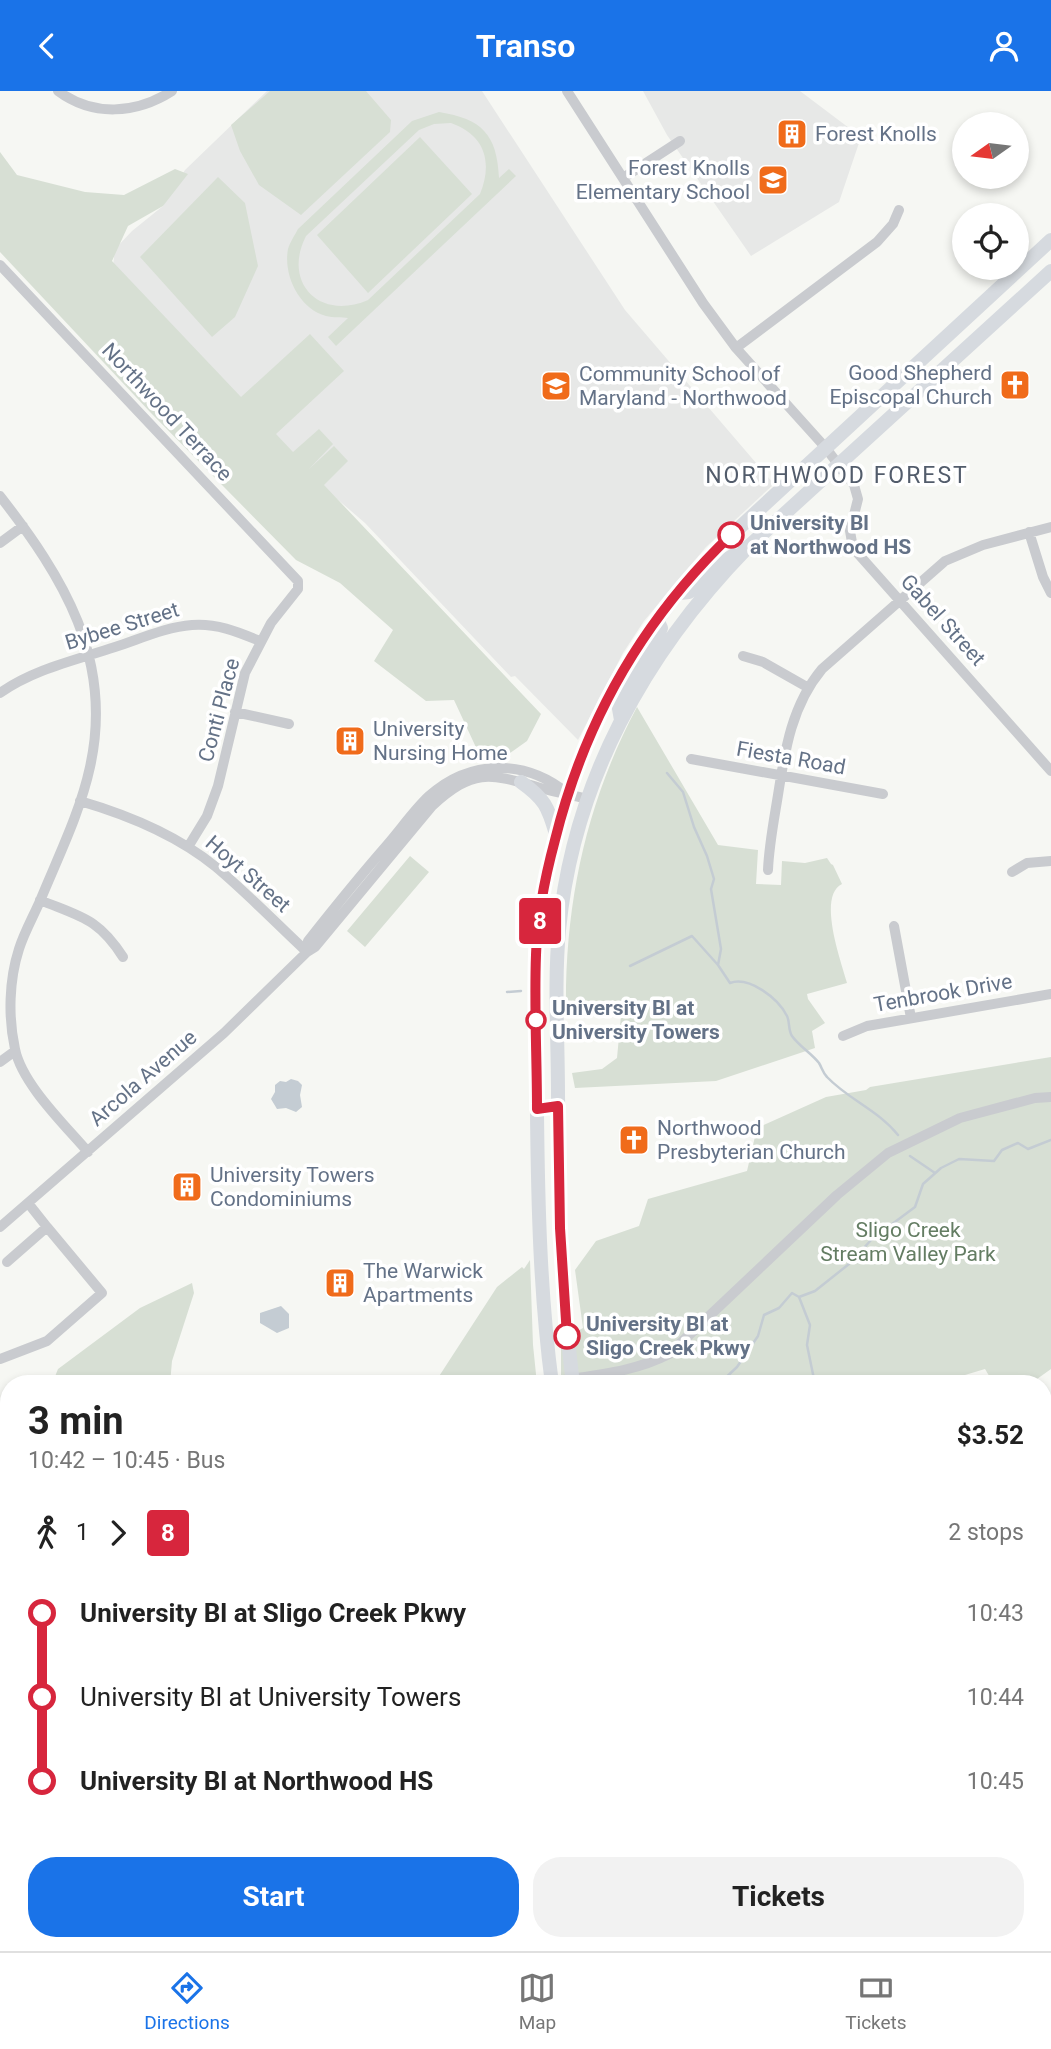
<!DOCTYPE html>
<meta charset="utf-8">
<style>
:root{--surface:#fff;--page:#f2f2f2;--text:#222;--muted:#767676;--line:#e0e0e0;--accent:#1a73e8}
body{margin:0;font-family:Roboto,sans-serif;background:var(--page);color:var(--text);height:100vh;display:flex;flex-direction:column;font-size:26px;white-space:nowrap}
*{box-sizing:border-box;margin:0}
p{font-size:23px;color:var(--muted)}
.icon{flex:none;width:38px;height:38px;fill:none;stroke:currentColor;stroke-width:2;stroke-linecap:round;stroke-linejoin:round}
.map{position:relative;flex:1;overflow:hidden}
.sheet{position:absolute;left:0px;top:1284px;width:1052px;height:576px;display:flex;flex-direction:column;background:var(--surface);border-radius:28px 28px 0 0;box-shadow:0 4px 10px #0003}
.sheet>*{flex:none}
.badge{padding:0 14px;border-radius:5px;font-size:24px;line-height:46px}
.needle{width:46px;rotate:256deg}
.controls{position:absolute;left:952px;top:21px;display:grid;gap:14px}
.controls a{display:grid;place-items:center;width:77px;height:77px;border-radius:50%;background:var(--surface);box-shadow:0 4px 10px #0003;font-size:35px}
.map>.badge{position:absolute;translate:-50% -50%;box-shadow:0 0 0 4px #fff}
.legs{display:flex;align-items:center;gap:10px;height:77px;padding:0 28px;font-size:23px}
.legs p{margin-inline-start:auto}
.overview{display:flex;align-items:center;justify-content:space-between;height:119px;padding:0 28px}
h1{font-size:38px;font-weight:700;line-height:52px}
.button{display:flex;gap:14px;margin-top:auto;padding:14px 28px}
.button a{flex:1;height:80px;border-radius:28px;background:var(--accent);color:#fff;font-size:28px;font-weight:700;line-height:80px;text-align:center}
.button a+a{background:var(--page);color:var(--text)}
ul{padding:0 28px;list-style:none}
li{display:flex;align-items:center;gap:24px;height:84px;font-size:26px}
li i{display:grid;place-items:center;width:10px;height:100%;margin:0 9px;background:currentColor}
li i::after{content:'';width:18px;height:18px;margin:-9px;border:5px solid;border-radius:50%;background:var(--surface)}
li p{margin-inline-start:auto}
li:first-child i{background:linear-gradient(#0000 50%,currentColor 0)}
li:last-child i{background:linear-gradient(currentColor 50%,#0000 0)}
header{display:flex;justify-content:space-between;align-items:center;height:91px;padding:0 28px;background:var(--accent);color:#fff;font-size:32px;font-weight:700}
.dock{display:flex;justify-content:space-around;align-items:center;height:98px;border-top:2px solid var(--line);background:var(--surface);font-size:19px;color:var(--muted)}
.dock a{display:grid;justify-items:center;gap:4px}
.dock .active{color:var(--accent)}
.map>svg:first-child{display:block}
</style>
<header><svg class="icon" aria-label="back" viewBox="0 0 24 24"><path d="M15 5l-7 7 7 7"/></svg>Transo<svg class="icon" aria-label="person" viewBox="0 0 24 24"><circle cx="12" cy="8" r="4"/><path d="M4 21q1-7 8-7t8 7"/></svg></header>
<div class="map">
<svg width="1051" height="1860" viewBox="0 0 1051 1860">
<rect width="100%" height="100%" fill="#f6f7f3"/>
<path fill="#e7e8e7" d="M267,0H482L625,219L774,393L706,456L644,530L623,562L578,649L515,585L511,586L365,432L322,395L113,175L115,158L132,140L163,115L185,79Z
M643,0H800L861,46L839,111L751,165L667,44Z
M0,1407L9,1409V1698L0,1707Z"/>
<path fill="#d7dfd4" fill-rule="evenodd" d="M270,0H366L391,29L390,41L301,124L259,94L240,60L231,34Z
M439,21C482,28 497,43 499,87L509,78L516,85L336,255L328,246L348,227C342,226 333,227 326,225C299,218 283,184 288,158C290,151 295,144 298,138L412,30ZM451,32C485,44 493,71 480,103L368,209C320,230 282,192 306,145L419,39L434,33Z
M420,46L472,103L368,202L317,144Z
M0,61L17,84L85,101L124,104L175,78L188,83L163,115L128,135L112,170L241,306L310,243L344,280L276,343L293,361L319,338L333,353L309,378L334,355L348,370L324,394L541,623L527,650L506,665H480L454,609L426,610L374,570L393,539L340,492L296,469L150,321L0,161Z
M218,86L245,112L258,175L235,226L212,246L140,166Z
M637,616L718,754L758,759L756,793L781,794L782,770L805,772L827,767L831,773L833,774L842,793C817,805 841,870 847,892L807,903L808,908L825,932L812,940L815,957L716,990L575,997L572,982L602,978L617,967L621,924L573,925L572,914L566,917C565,810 587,710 637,616Z
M410,765L429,781L365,856L347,840Z
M1051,966V1278L1030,1293H994L985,1278L965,1284L948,1293H561V1255L574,1242L583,1237L575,1179L596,1150L639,1135L648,1108L747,1080L757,1037L826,1006L866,999L870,996Z
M530,1169L533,1254L537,1293H434L497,1196L522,1176L524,1178Z
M192,1192L194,1202L172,1270L170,1293H52L58,1278L140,1217Z
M389 1206a8 8 0 1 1 16 0a8 8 0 1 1-16 0Z
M9,1326V1409L0,1407V1329Z
M9,1683V1852H226L207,1860H0V1693Z
M676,1852H741L744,1860H704Z"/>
<path fill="#c4ccd3" d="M291,988L298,990L302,994L300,1004L302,1016L296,1021L286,1017L277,1018L271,1008L275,1001V994L280,990L286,991Z
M281,1215L289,1223V1237L277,1242L260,1232V1222Z"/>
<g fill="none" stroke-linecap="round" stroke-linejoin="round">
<path stroke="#c4ccd3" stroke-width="2.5" d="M667,682L683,701L694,736L707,765L714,788L711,798L721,858L718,874
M630,875L692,845L718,874L730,892C749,885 778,907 787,925C790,931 788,939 792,945C799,955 811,962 819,972C822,977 823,982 827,986C849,1009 878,1019 898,1044
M507,901L521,900
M910,1065L935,1082
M799,1206L810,1234L807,1254L815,1293
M719,1293L737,1276L758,1245L764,1224L779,1217L792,1202L799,1206L815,1200L849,1173L872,1148L915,1116L923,1093L941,1077L959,1068L994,1070L1002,1059L1018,1052L1028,1058L1051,1049
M0,1767L9,1772
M144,1860L148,1852"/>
<path stroke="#c9cbcf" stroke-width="10" d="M58,0C93,26 136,23 172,0
M567,0L703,212L736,257L825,356L854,394L858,408L850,440L853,457L1051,680
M623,87L680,50
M0,174L298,490V498L271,532L245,582L218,695L207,725L188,756
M736,257L877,151L893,133L899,119
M0,405C63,486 114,568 90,676C80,722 58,766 40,810C33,826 24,842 19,858C9,889 8,926 15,958C22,993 65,1034 88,1061
M1029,441L1043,486L1051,502
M0,452L23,435
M743,565L763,571L807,596
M0,602C34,578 76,569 115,556C140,548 166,536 192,534C217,532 238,541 260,550
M235,621L289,633
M691,668L883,703
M80,710C128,724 177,744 216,776C248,803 277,833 307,861
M768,779C769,754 774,729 778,704C785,658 792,614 822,578L945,470L983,454L1051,436
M1012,781L1027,772L1051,770
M40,809C81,826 98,827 123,866
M894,835L911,927
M307,861L308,850C334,817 360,785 387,754C401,738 414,719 429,705C470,668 525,668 567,702
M843,945L867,935L1051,903
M0,971L15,960
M28,1112L47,1136
M0,1136L224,942L307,861L315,856L432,715C476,675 491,683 544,698C559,702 573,704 587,708
M0,1268L47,1250L102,1202L47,1136L7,1171
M551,1291C592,1284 632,1282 669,1263L837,1104L888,1062L960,1027L1035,1007L1051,1006
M1043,1505L1051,1521
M1050,1729L1051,1728
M436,1852L450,1860
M340,1860L355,1852"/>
<path stroke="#d6dadf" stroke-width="14" d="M680,502L689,501L714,476L734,464
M621,629L618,612L658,544L661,537L657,528
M521,691C545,708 548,716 556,743
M552,1293C540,1203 538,1113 537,1023C537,970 534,917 536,864C538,825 545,786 555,749C583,636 634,549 711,463L1051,149
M573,1293C561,1197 559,1100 558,1003C558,948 554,893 559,839C573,691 645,562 747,457L1051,180
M756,1852L759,1860
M779,1852L782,1860"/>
</g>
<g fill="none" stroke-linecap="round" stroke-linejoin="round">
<g stroke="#fff" stroke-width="16">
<path id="line-1" d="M567,1245L560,1137L558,1015L537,1018C537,967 534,915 536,864C537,825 545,786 555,749C584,632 643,528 731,444"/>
</g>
<use href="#line-1" stroke="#d7263d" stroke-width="10"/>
</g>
<defs>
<g id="building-square" transform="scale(1.575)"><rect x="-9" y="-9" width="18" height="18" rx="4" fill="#f06b1a" stroke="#fff"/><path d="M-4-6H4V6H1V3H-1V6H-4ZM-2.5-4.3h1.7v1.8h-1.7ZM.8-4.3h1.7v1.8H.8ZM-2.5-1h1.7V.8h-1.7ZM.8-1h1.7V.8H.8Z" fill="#fff"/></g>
<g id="school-square" transform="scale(1.575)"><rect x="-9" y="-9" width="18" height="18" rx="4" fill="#f06b1a" stroke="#fff"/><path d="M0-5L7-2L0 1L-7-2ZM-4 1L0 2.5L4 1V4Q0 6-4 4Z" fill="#fff"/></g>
<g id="church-square" transform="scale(1.575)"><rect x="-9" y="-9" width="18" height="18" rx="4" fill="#f06b1a" stroke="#fff"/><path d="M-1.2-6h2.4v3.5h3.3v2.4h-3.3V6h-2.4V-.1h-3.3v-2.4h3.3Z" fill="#fff"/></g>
</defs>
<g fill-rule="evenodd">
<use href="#building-square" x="792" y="43"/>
<use href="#school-square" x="773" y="89"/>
<use href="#church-square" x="1015" y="294"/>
<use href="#school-square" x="556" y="295"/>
<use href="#building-square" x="350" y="650"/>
<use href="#church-square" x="634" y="1049"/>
<use href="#building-square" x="187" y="1096"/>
<use href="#building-square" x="340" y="1192"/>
</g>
<g fill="#fff" stroke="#d7263d" stroke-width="3.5">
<circle cx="731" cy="444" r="12"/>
<circle cx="536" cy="929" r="9"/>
<circle cx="567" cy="1245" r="12"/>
</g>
<g text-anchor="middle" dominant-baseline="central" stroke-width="7" stroke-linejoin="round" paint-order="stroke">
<g font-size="21" fill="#647287" stroke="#fff" text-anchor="start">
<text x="815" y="43">Forest Knolls</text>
<text x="750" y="77" text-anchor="end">Forest Knolls<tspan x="750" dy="24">Elementary School</tspan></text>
<text x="992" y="282" text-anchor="end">Good Shepherd<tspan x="992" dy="24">Episcopal Church</tspan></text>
<text x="579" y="283">Community School of<tspan x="579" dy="24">Maryland - Northwood</tspan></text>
<text x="373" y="638">University<tspan x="373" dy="24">Nursing Home</tspan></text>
<text x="657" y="1037">Northwood<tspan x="657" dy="24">Presbyterian Church</tspan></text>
<text x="210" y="1084">University Towers<tspan x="210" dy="24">Condominiums</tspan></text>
<text x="363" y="1180">The Warwick<tspan x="363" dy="24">Apartments</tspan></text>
</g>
<g font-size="21" fill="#647287" stroke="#fff">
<text transform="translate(167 321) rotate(47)">Northwood Terrace</text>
<text transform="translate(943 529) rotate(48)">Gabel Street</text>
<text transform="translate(122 535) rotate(-17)">Bybee Street</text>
<text transform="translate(219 619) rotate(-75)">Conti Place</text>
<text transform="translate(791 667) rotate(10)">Fiesta Road</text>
<text transform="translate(248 783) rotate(41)">Hoyt Street</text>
<text transform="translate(943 902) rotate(-10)">Tenbrook Drive</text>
<text transform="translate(143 987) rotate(-41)">Arcola Avenue</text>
</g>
<g font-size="21" font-weight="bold" fill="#647287" stroke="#fff" text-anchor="start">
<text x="750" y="432">University Bl<tspan x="750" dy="24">at Northwood HS</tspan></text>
<text x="552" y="917">University Bl at<tspan x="552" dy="24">University Towers</tspan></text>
<text x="586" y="1233">University Bl at<tspan x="586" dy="24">Sligo Creek Pkwy</tspan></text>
</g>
<g font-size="21" fill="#647d63" stroke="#fff">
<text x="908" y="1139">Sligo Creek<tspan x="908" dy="24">Stream Valley Park</tspan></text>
</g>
<g font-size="23" letter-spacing="2" fill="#525c6b" stroke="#fff">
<text x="837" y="384">NORTHWOOD FOREST</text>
</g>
</g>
</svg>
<div class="controls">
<a><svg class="needle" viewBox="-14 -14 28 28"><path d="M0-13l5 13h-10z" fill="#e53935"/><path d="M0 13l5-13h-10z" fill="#767676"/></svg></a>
<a><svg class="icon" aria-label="locate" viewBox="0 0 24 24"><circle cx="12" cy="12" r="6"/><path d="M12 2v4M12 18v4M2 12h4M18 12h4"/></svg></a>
</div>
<b class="badge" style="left:540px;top:830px;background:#d7263d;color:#fff">8</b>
<section class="sheet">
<div class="overview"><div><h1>3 min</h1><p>10:42 – 10:45 · Bus</p></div><b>$3.52</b></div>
<div class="legs"><svg class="icon" aria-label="walk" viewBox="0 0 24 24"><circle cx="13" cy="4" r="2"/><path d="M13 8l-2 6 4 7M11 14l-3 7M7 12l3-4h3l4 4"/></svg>1<svg class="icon" aria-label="forward" viewBox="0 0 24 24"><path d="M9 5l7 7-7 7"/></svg><b class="badge" style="background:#d7263d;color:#fff">8</b><p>2 stops</p></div>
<ul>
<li><i style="color:#d7263d"></i><b>University Bl at Sligo Creek Pkwy</b><p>10:43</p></li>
<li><i style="color:#d7263d"></i><span>University Bl at University Towers</span><p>10:44</p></li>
<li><i style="color:#d7263d"></i><b>University Bl at Northwood HS</b><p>10:45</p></li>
</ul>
<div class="button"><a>Start</a><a>Tickets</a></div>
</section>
</div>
<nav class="dock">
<a class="active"><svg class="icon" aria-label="directions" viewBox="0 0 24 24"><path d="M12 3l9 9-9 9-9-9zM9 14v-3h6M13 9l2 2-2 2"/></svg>Directions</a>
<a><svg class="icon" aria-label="map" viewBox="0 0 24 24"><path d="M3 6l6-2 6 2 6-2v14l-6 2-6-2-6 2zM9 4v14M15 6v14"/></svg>Map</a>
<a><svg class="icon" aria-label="tickets" viewBox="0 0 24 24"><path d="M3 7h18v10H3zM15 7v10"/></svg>Tickets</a>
</nav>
